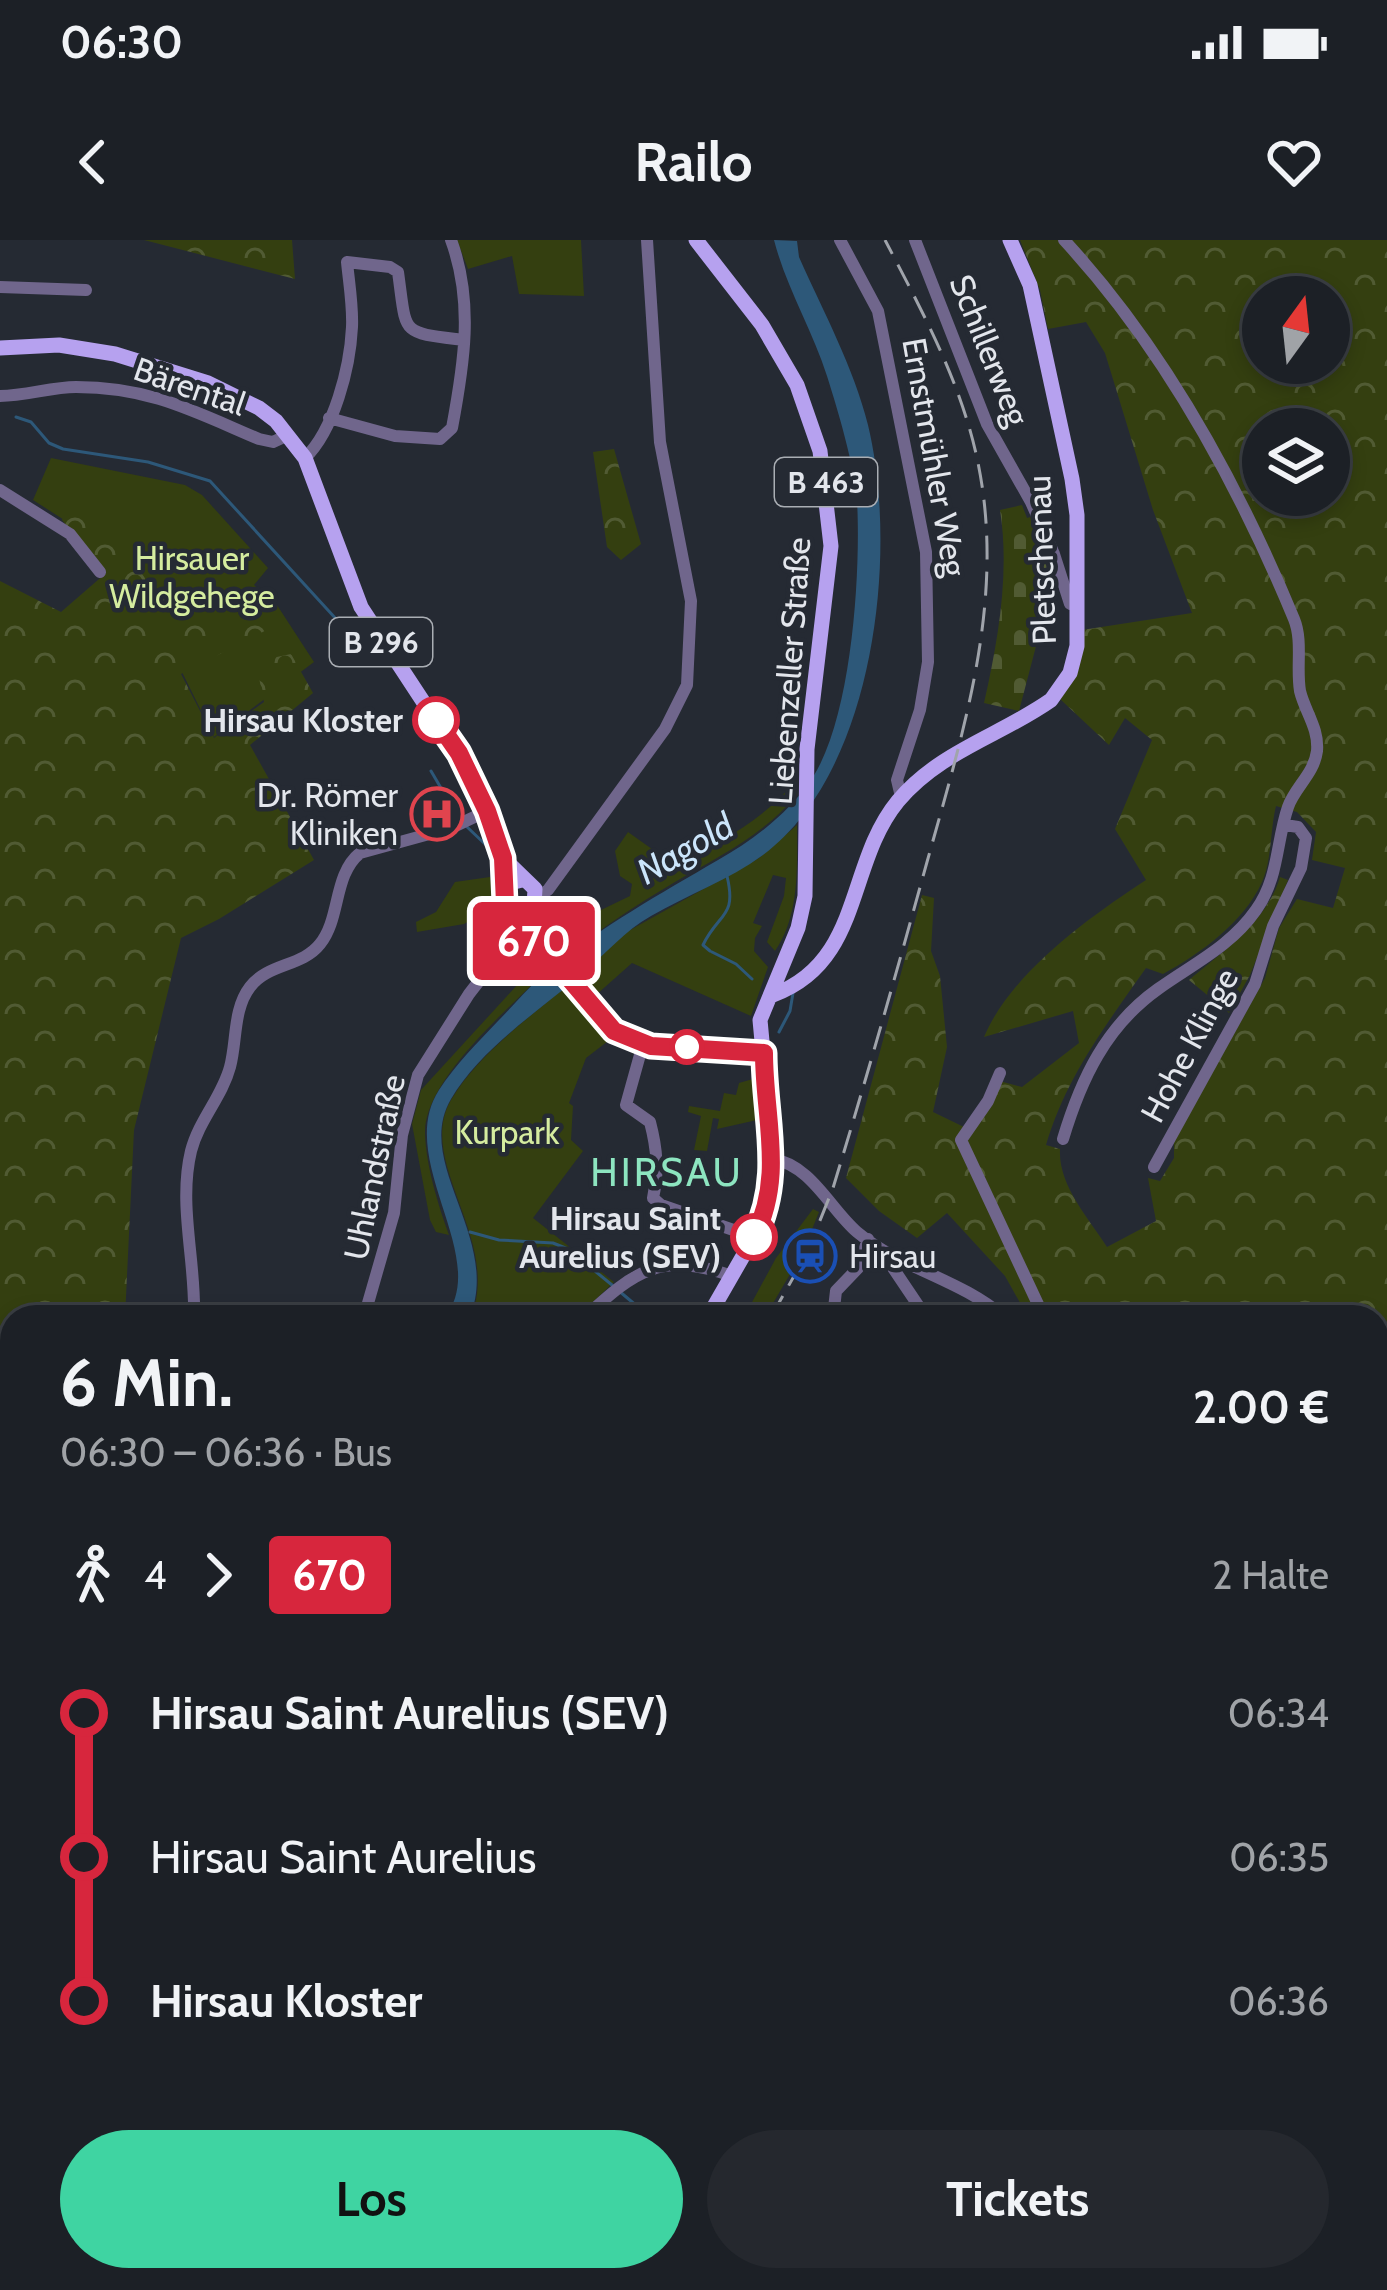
<!DOCTYPE html>
<html lang="de">
<meta charset="utf-8">
<style>
:root{--surface:#1c2026;--page:#25282e;--text:#f1f3f6;--muted:#a0a3a7;--line:#3a3e43;--accent:#3fd4a2}
body{margin:0;font-family:Cabin,sans-serif;background:var(--page);color:var(--text);height:100vh;display:flex;flex-direction:column;font-size:45px;white-space:nowrap}
*{box-sizing:border-box;margin:0}
p{font-size:39px;color:var(--muted)}
.icon{flex:none;width:66px;height:66px;fill:none;stroke:currentColor;stroke-width:2;stroke-linecap:round;stroke-linejoin:round}
.map{position:relative;flex:1;overflow:hidden}
.side{position:absolute;left:0px;top:1065px;width:1389px;height:987px;display:flex;flex-direction:column;background:var(--surface);border-radius:36px 36px 0 0;box-shadow:0 6px 18px #0003,0 0 0 3px var(--line)}
.side>*{flex:none}
.badge{padding:0 24px;border-radius:9px;font-size:42px;line-height:78px}
.needle{width:78px;rotate:15deg}
.tools{position:absolute;left:1242px;top:36px;display:grid;gap:24px}
.tools a{display:grid;place-items:center;width:108px;height:108px;border-radius:50%;background:var(--surface);box-shadow:0 6px 18px #0003,0 0 0 3px var(--line);font-size:60px}
.map>.badge{position:absolute;translate:-50% -50%;box-shadow:0 0 0 6px #fff}
.legs{display:flex;align-items:center;gap:18px;height:132px;padding:0 60px;font-size:39px}
.legs p{margin-inline-start:auto}
.overview{display:flex;align-items:center;justify-content:space-between;height:204px;padding:0 60px}
h1{font-size:66px;font-weight:700;line-height:90px}
.action{display:flex;gap:24px;margin-top:auto;padding:24px 60px}
.action a{flex:1;height:138px;border-radius:72px;background:var(--accent);color:#111;font-size:48px;font-weight:700;line-height:138px;text-align:center}
.action a+a{background:var(--page);color:var(--text)}
ul{padding:0 60px;list-style:none}
li{display:flex;align-items:center;gap:42px;height:144px;font-size:45px}
li i{display:grid;place-items:center;width:18px;height:100%;margin:0 15px;background:currentColor}
li i::after{content:'';width:30px;height:30px;margin:-15px;border:9px solid;border-radius:50%;background:var(--surface)}
li p{margin-inline-start:auto}
li:first-child i{background:linear-gradient(#0000 50%,currentColor 0)}
li:last-child i{background:linear-gradient(currentColor 50%,#0000 0)}
.status{display:flex;justify-content:space-between;align-items:center;height:84px;padding:0 60px;background:var(--surface);direction:ltr}
.status svg{height:33px;fill:currentColor}
header{display:flex;justify-content:space-between;align-items:center;height:156px;padding:0 60px;background:var(--surface);font-size:54px;font-weight:700}
.map>svg:first-child{display:block}
</style>
<div class="status"><b>06:30</b><svg viewBox="0 0 49 12"><path d="M0 12V9h3v3zM5 12V6h3v6zM10 12V3h3v9zM15 12V0h3v12zM26 1h20v11H26zM47 4h2v5h-2z"/></svg></div>
<header><svg class="icon" aria-label="back" viewBox="0 0 24 24"><path d="M15 5l-7 7 7 7"/></svg>Railo<svg class="icon" aria-label="heart" viewBox="0 0 24 24"><path d="M12 20l-8-8c-3-5 5-10 8-4 3-6 11-1 8 4z"/></svg></header>
<div class="map">
<svg width="1387" height="2050" viewBox="0 0 1387 2050">
<defs>
<pattern id="forest-crowns" width="20" height="18" patternUnits="userSpaceOnUse" patternTransform="scale(3)"><rect width="20" height="18" fill="#343f10"/><path d="M2 6a3 3 0 1 1 6 0M12 15a3 3 0 1 1 6 0" fill="none" stroke="#515b33"/></pattern>
<pattern id="cemetery-stones" width="16" height="16" patternUnits="userSpaceOnUse" patternTransform="scale(3)"><rect width="16" height="16" fill="#343f10"/><path d="M2 7V4a2 2 0 0 1 4 0v3zM10 15v-3a2 2 0 0 1 4 0v3z" fill="#515b33"/></pattern>
</defs>
<rect width="100%" height="100%" fill="#252a33"/>
<path fill="#343f10" d="M457,0H581L584,56L519,54L512,16L468,29Z
M51,218L185,245L202,255L268,328L254,345L275,362L314,422L214,497L181,430L72,285L33,260Z
M796,540L797,555C762,596 721,615 675,642C638,664 599,689 566,717L559,709L578,690L576,682L630,656L632,644L620,636L615,611L628,592L673,624C719,604 764,580 796,540Z
M797,585C797,627 800,675 775,711L767,702L784,656L786,638L773,635L753,683L762,686L755,698L754,711L768,727L751,776L632,723L596,755L580,736L623,694L759,618Z
M490,637L495,666L464,684L417,692L416,682L436,672L455,642Z
M540,720L543,729H548C512,766 424,839 425,893C426,926 438,964 449,995L436,992L430,980L412,884L421,850Z
M564,748L612,798L586,818L569,863L573,866L571,900L583,911L533,978L614,1042L577,1077H471C502,999 415,922 451,860C477,816 526,780 564,748Z
M753,839L757,880L717,889L719,879L713,878L707,911L694,910L701,876L688,872L689,866L720,871L724,853L736,855L739,843Z
M813,969L819,972L803,1012L765,1077H744L776,1018Z
M1377,1447L1387,1456V1923L1377,1918Z"/>
<path fill="url(#forest-crowns)" fill-rule="evenodd" d="M144,0H292L295,39Z
M1020,0H1387V1394L1377,1385V1077H1028L1005,1036L947,973L917,998L879,971L846,938L922,655L934,658L931,711L940,736L947,807L933,872L964,887L987,858L992,839L1022,847L1079,803L1073,771L984,797C1011,733 1088,678 1146,640L1115,589L1152,500L1125,478L1109,505L1060,459L1082,390L1192,373L1153,270L1105,113L1086,82L1048,89L1040,50ZM1263,57H1329V123H1263ZM1263,189H1329V255H1263ZM1276,566L1297,572L1316,592L1312,620L1345,628L1333,668L1297,659L1279,688L1265,738L1174,902V918L1160,941L1148,938L1156,981L1107,1007C1088,977 1058,945 1060,909L1046,905C1066,837 1106,785 1146,728L1163,734C1200,714 1244,682 1262,642C1272,620 1270,590 1276,566Z
M614,209L641,304L621,320L607,307L593,212Z
M76,251L188,351L226,362L269,366L280,383L181,434L214,498L264,462L258,433L272,418L291,414L313,453L250,505L314,620L219,679L181,698L134,890L125,1077H12V1818L0,1821V341L61,372L106,333L62,280Z
M1280,637L1288,640L1250,735L1229,773L1189,740C1222,712 1267,682 1280,637Z
M474,2040H1360L1366,2050H477Z"/>
<path fill="url(#cemetery-stones)" d="M1022,265L1027,278L1034,276L1055,329L1050,336L1040,391L1019,471L984,463C998,401 1010,333 1000,270Z"/>
<path fill="#2d5879" d="M774,0L797,1L799,17C823,71 854,128 868,185C899,313 875,532 763,615C729,640 687,655 651,676C624,691 606,714 582,734C538,772 481,808 451,859C413,924 501,997 470,1077H445C492,1017 394,920 439,850C455,825 478,802 498,781C515,764 531,744 550,729C602,686 660,654 718,620C754,600 790,572 813,537C852,475 861,332 857,260C854,224 838,171 827,136C812,89 786,47 774,0Z"/>
<g fill="none" stroke-linecap="round" stroke-linejoin="round">
<path stroke="#2d5879" stroke-width="3" d="M16,177L31,182L49,203L63,209L148,222L210,241L337,380
M431,531L455,572
M466,586L486,605
M710,711L703,705C719,672 737,678 727,636
M712,712L736,724L752,739
M779,792L790,771L793,753
M470,992L499,1000L553,1003L568,1009L612,1045
M619,1051L650,1077
M1377,1643L1387,1641
M1377,1671L1387,1684
M0,1843L12,1847
M1377,2005L1387,2023
M218,2040L222,2050"/>
<path stroke="#70668c" stroke-width="12" d="M840,0L878,71L926,312L928,422L920,470L897,540L901,557
M915,0L987,184L1031,262L1054,314L1070,364L1078,366
M0,47L86,50
M0,156C26,156 51,147 76,147C150,147 193,171 259,199L273,202L288,195
M329,178L395,196L440,199L452,188C464,124 474,62 451,0
M305,218C334,190 350,128 352,87C353,66 349,43 347,22L390,27L398,32C407,96 399,92 464,100
M0,250L70,294L100,332
M537,657L548,650L665,489L687,445L691,361L660,202L647,0
M643,804L626,865L650,882C657,909 659,931 653,958L661,965L745,994
M1000,833L988,861L961,900L1044,1077
M1063,899C1081,839 1106,786 1158,749C1193,724 1231,706 1256,670C1279,638 1276,602 1288,567C1295,547 1314,534 1317,511C1319,488 1305,472 1300,451C1296,427 1303,401 1294,379C1238,244 1163,107 1064,0
M773,919C811,925 831,970 857,992C901,1029 960,1039 1004,1077
M1154,927L1255,744L1273,686L1301,628L1306,598L1298,587L1285,585
M891,1015L893,1028L926,1077
M194,1077C196,1022 178,965 191,911C199,880 222,857 230,827C237,801 233,769 250,747C268,723 302,727 320,704C341,678 333,635 360,613L451,588L487,571
M364,1077L394,973L402,895L418,835L469,754L514,696L533,682
M585,1077C636,1030 661,1011 732,1036
M833,1077L836,1051L858,1028L868,999
M1377,1398L1387,1406
M118,2040L125,2050"/>
<path stroke="#b6a1ef" stroke-width="15" d="M696,0L762,85L797,145L820,211L831,306L807,509L805,656L798,688L760,780L773,919L771,952L754,997L708,1077
M0,108L59,105L115,114L208,143L259,168L276,181L305,218L361,367L474,539L499,603L507,646
M503,618L535,649L534,665L520,673L507,667L503,654L510,643L522,640
M515,672C539,710 599,793 643,804C678,813 728,811 764,813
M773,755C863,722 846,624 898,561C940,511 1000,496 1051,460L1070,433L1077,406V275L1072,239L1030,45L1010,0
M293,2040L298,2050"/>
<path stroke="#a0a4ab" stroke-width="3" stroke-dasharray="24 12" stroke-linecap="butt" d="M771,1077L807,1013L833,948C866,840 897,731 927,622C964,489 1007,357 977,218C960,140 922,71 885,0
M1377,1414L1387,1422
M350,2040L355,2050
M465,2040L468,2050"/>
</g>
<g fill="none" stroke-linecap="round" stroke-linejoin="round">
<g stroke="#fff" stroke-width="27">
<path id="line-1" d="M436,480L459,513L487,571L503,618L505,663L614,791L651,806L764,813C764,878 785,936 754,997"/>
</g>
<use href="#line-1" stroke="#d7263d" stroke-width="18"/>
</g>
<defs>
<g id="hospital-ring" transform="scale(2.7)"><circle r="9.5" fill="#252a33" stroke="#e0444e" stroke-width="1.5"/><path d="M-5-5h3v3.5h4V-5h3V5h-3V1.5h-4V5h-3Z" fill="#e0444e"/></g>
<g id="station-ring" transform="scale(2.7)"><circle r="9.5" fill="#252a33" stroke="#1a4fb4" stroke-width="1.5"/><path d="M-3-6H3Q5-6 5-4V2Q5 4 3 4L4.5 6H3L1.5 4h-3L-3 6H-4.5L-3 4Q-5 4-5 2V-4Q-5-6-3-6ZM-3.5-4v3h7v-3ZM-3.5 1v1.5H-2V1ZM2 1v1.5H3.5V1Z" fill="#1a4fb4"/></g>
</defs>
<g fill-rule="evenodd">
<use href="#hospital-ring" x="437" y="574"/>
<use href="#station-ring" x="810" y="1016"/>
</g>
<g fill="#fff" stroke="#d7263d" stroke-width="6">
<circle cx="436" cy="480" r="21"/>
<circle cx="687" cy="807" r="15"/>
<circle cx="754" cy="997" r="21"/>
</g>
<g text-anchor="middle" dominant-baseline="central" stroke-width="9" stroke-linejoin="round" paint-order="stroke">
<g fill="#252a33" stroke="#aaaeb4" stroke-width="3">
<rect x="775" y="218" width="102" height="48" rx="9"/>
<rect x="330" y="378" width="102" height="48" rx="9"/>
</g>
<g font-size="30" font-weight="bold" fill="#e3e6ec">
<text x="826" y="242">B 463</text>
<text x="381" y="402">B 296</text>
</g>
<g font-size="33" fill="#e3e6ec" stroke="#252a33">
<text transform="translate(990 110) rotate(68)">Schillerweg</text>
<text transform="translate(190 146) rotate(19)">Bärental</text>
<text transform="translate(935 217) rotate(80)">Ernstmühler Weg</text>
<text transform="translate(1041 320) rotate(-92)">Pletschenau</text>
<text transform="translate(789 431) rotate(-86)">Liebenzeller Straße</text>
<text transform="translate(1189 805) rotate(-62)">Hohe Klinge</text>
<text transform="translate(374 927) rotate(-78)">Uhlandstraße</text>
</g>
<g font-size="33" fill="#d5ec9f" stroke="#252a33">
<text x="192" y="318">Hirsauer<tspan x="192" dy="38">Wildgehege</tspan></text>
<text x="507" y="892">Kurpark</text>
</g>
<g font-size="33" font-weight="bold" fill="#e3e6ec" stroke="#252a33" text-anchor="end">
<text x="403" y="480">Hirsau Kloster</text>
<text x="721" y="978">Hirsau Saint<tspan x="721" dy="38">Aurelius (SEV)</tspan></text>
</g>
<g font-size="33" fill="#e3e6ec" stroke="#252a33" text-anchor="end">
<text x="398" y="555">Dr. Römer<tspan x="398" dy="38">Kliniken</tspan></text>
<text x="849" y="1016" text-anchor="start">Hirsau</text>
</g>
<g font-size="36" font-style="italic" fill="#cbe5fb" stroke="#252a33">
<text transform="translate(685 608) rotate(-30)">Nagold</text>
</g>
<g font-size="39" letter-spacing="3" fill="#8de5c0" stroke="#252a33">
<text x="667" y="932">HIRSAU</text>
</g>
</g>
</svg>
<div class="tools">
<a><svg class="needle" viewBox="-14 -14 28 28"><path d="M0-13l5 13h-10z" fill="#e53935"/><path d="M0 13l5-13h-10z" fill="#a0a3a7"/></svg></a>
<a><svg class="icon" aria-label="layers" viewBox="0 0 24 24"><path d="M12 4l9 5-9 5-9-5zM3 14l9 5 9-5"/></svg></a>
</div>
<b class="badge" style="left:534px;top:701px;background:#d7263d;color:#fff">670</b>
<section class="side">
<div class="overview"><div><h1>6 Min.</h1><p>06:30 – 06:36 · Bus</p></div><b>2.00 €</b></div>
<div class="legs"><svg class="icon" aria-label="walk" viewBox="0 0 24 24"><circle cx="13" cy="4" r="2"/><path d="M13 8l-2 6 4 7M11 14l-3 7M7 12l3-4h3l4 4"/></svg>4<svg class="icon" aria-label="forward" viewBox="0 0 24 24"><path d="M9 5l7 7-7 7"/></svg><b class="badge" style="background:#d7263d;color:#fff">670</b><p>2 Halte</p></div>
<ul>
<li><i style="color:#d7263d"></i><b>Hirsau Saint Aurelius (SEV)</b><p>06:34</p></li>
<li><i style="color:#d7263d"></i><span>Hirsau Saint Aurelius</span><p>06:35</p></li>
<li><i style="color:#d7263d"></i><b>Hirsau Kloster</b><p>06:36</p></li>
</ul>
<div class="action"><a>Los</a><a>Tickets</a></div>
</section>
</div>
